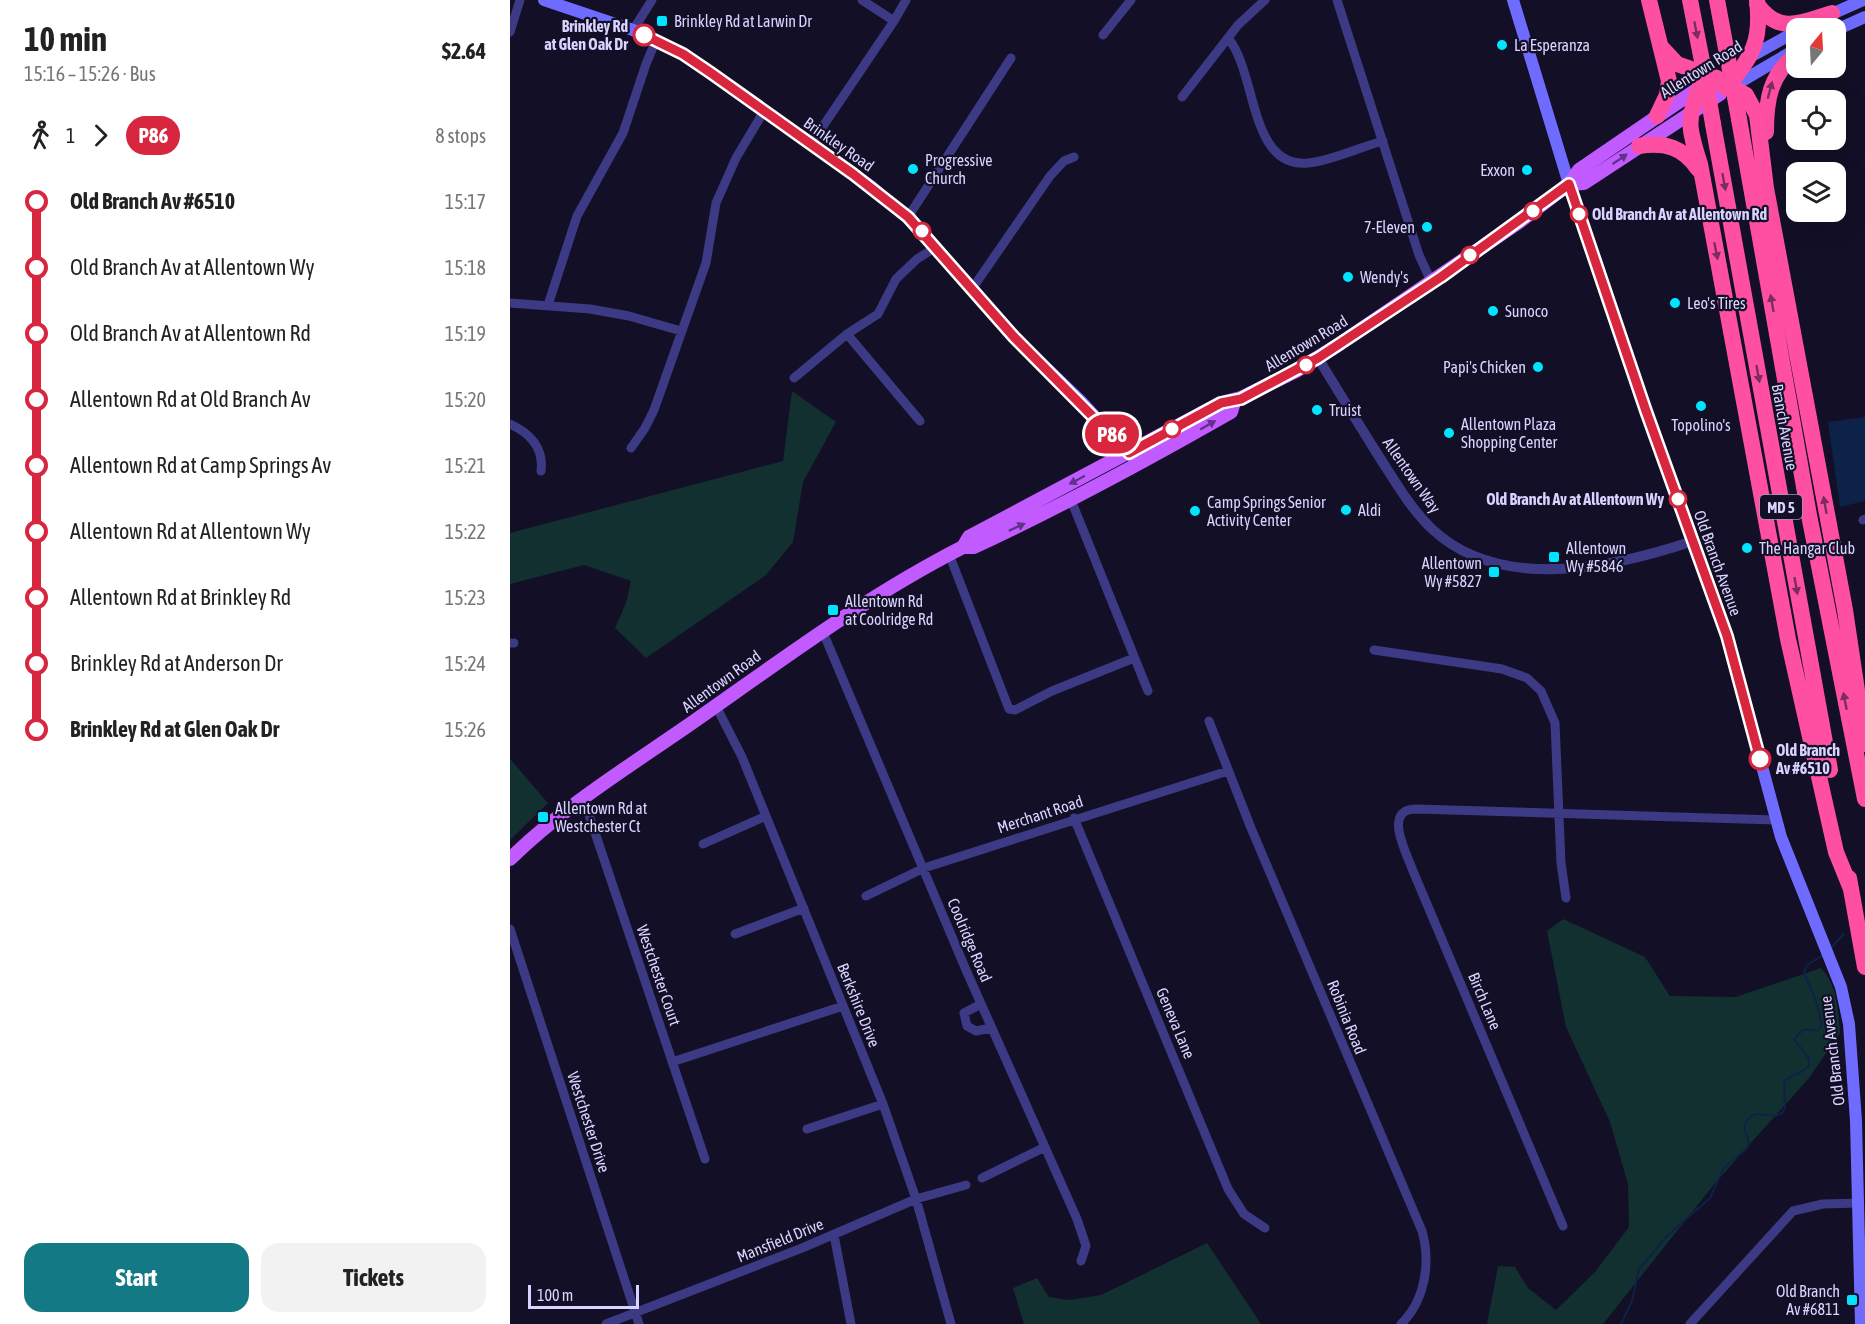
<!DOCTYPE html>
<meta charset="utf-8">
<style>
:root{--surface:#fff;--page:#f2f2f2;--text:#222;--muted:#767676;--accent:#137a85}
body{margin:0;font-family:"Asap Condensed",sans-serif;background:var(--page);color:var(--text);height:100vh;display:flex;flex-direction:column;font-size:22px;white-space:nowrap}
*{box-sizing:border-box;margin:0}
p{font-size:20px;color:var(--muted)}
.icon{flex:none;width:33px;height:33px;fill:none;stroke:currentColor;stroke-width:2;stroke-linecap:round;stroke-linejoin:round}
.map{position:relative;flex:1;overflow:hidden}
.sheet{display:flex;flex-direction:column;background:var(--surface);width:510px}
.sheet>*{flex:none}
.badge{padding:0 12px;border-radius:20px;font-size:21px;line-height:39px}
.needle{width:39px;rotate:18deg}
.tools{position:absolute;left:1276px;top:18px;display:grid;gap:12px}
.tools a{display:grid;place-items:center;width:60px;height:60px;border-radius:12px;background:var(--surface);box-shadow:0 6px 24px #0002;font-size:30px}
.scale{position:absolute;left:18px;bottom:15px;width:111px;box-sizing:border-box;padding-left:6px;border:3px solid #d9d4ff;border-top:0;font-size:16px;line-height:21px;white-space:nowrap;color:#d9d4ff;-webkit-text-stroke:4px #130f26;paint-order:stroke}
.map>.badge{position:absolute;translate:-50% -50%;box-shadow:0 0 0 3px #fff}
.legs{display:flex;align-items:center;gap:9px;height:66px;padding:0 24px;font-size:20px}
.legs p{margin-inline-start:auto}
.summary{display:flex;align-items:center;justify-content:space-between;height:102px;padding:0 24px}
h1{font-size:33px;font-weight:700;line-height:45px}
.cta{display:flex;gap:12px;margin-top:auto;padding:12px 24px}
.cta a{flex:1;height:69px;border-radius:18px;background:var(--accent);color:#fff;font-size:24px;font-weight:700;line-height:69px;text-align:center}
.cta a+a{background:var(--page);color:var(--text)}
ul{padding:0 24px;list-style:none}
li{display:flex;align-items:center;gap:21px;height:66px;font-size:22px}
li i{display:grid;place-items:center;width:9px;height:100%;margin:0 8px;background:currentColor}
li i::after{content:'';width:15px;height:15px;margin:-8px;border:4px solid;border-radius:50%;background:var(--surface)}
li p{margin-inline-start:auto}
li:first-child i{background:linear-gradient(#0000 50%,currentColor 0)}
li:last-child i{background:linear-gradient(currentColor 50%,#0000 0)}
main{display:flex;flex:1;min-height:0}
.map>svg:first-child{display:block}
</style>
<main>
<section class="sheet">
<div class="summary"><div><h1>10 min</h1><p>15:16 – 15:26 · Bus</p></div><b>$2.64</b></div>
<div class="legs"><svg class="icon" aria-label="walk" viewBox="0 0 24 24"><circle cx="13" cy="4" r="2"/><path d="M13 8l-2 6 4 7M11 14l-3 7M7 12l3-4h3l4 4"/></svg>1<svg class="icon" aria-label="forward" viewBox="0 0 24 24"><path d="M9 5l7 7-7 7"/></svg><b class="badge" style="background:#d7263d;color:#fff">P86</b><p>8 stops</p></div>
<ul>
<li><i style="color:#d7263d"></i><b>Old Branch Av #6510</b><p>15:17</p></li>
<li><i style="color:#d7263d"></i><span>Old Branch Av at Allentown Wy</span><p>15:18</p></li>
<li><i style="color:#d7263d"></i><span>Old Branch Av at Allentown Rd</span><p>15:19</p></li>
<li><i style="color:#d7263d"></i><span>Allentown Rd at Old Branch Av</span><p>15:20</p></li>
<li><i style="color:#d7263d"></i><span>Allentown Rd at Camp Springs Av</span><p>15:21</p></li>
<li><i style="color:#d7263d"></i><span>Allentown Rd at Allentown Wy</span><p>15:22</p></li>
<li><i style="color:#d7263d"></i><span>Allentown Rd at Brinkley Rd</span><p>15:23</p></li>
<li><i style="color:#d7263d"></i><span>Brinkley Rd at Anderson Dr</span><p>15:24</p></li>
<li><i style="color:#d7263d"></i><b>Brinkley Rd at Glen Oak Dr</b><p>15:26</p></li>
</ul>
<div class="cta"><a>Start</a><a>Tickets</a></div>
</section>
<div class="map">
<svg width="1355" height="1324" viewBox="0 0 1355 1324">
<rect width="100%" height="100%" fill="#130f26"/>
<path fill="#12302f" d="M282,391L326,422L293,482L283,542L256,575L136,658L105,628L116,603L121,581L74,565L0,584V533L273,461Z
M0,759L38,803L0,840Z
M1053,919L1135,957L1160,996L1226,997L1311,968C1327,984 1328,1010 1330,1033L1299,1078L1206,1182L1093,1324H977L988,1266L1005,1267L1018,1288L1046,1310L1085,1272L1119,1227L1118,1184L1100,1122L1056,1027L1037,931Z
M697,1243L751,1324H514L503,1288L527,1278L539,1297L559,1300L591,1295Z"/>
<path fill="#0c2248" d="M1355,417V501L1330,507L1318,422Z"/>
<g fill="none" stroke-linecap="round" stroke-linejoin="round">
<path stroke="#0c2248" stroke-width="2" d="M1320,949L1334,934
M1111,1324L1122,1301L1129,1269L1158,1235L1200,1198L1213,1169L1237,1148L1239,1142L1234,1128L1236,1121L1245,1114L1265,1116L1272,1113L1275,1108L1274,1081C1282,1074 1291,1074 1299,1066V1059L1284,1039L1293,1030H1308L1312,1025L1306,1001L1294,973L1297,965L1313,955"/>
<path stroke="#3d3a85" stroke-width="9" d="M352,0L384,21
M827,0L909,255L922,283
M123,30L142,0
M0,32L10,0
M593,35L621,0
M718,38C747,72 739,169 798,163C821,161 850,147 873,141
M672,97L728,25L755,0
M301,144L384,21L396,0
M398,217L501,58
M462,289L540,176L554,161L564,157
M0,303L80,309L119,316L171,331
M38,305L67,216L113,133L136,64L146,40
M337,334L410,421
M284,378L337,334L368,314L386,279L407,259L426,247
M0,424C20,433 34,448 31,471
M121,448L135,428L144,410L196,263L206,203L226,158L254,111
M561,500L638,691
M1353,520L1355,519
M439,554L499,709L505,710L542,691L624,658
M312,630L456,970L567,1219L576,1246L571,1261
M0,643H4
M864,650L992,669L1017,678L1031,691L1045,723L1051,863L1056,898
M206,706L232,757L373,1104L406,1199L441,1324
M699,721L741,828L912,1231C921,1263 915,1301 891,1324
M74,800L195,1159
M564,818L718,1189L734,1214L755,1228
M193,844L256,816
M356,896L414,868L718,771
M0,929L129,1324
M225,934L294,908
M471,1004L454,1013L457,1026L466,1031L481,1028
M162,1062L333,1006
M297,1129L373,1104
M472,1178L535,1147
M1053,1226L903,871C897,854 872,809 906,809L1266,820
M324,1235L341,1324
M96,1324L292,1248L406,1199L456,1185
M1180,1324L1283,1211L1313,1204L1349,1203"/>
<path stroke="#3d3a85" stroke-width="10" d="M808,358C828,391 848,423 868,455C885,481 900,508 922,529C990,593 1103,568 1183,541"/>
<path stroke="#6f6bff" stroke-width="12" d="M34,0L123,30L173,54L362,187L410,229L504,337L571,401L623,458
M1003,0L1059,184L1136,411L1217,636L1271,837L1331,987L1339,1024L1346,1121L1351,1324
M1315,17L1353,0
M1326,30L1355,17
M1238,58L1287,31
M1220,88L1283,51"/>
<path stroke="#c25bff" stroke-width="14" d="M1059,184L1074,183L1210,94
M453,547L459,537L711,403L731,398L786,371L828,345L1009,222L1059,184L1069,170L1189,88
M0,859C54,806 123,764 186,720C273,659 357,596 453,547H464C552,506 637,460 721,412L724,402"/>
<path stroke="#ff4fa3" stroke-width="16" d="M1139,0L1159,81L1157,95L1147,116
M1180,0L1192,61
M1207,0L1218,59
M1247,4C1269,35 1291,23 1322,13
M1152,48L1167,64L1207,78
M1216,88C1242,56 1252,43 1247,0
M1229,119L1299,515L1355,799
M1203,124L1320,770
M1256,132C1256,100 1260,74 1287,54
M1129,146C1155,142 1173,147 1188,169
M1339,878L1355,967
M1341,889L1326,852L1278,639L1190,164C1179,129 1176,122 1189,88L1207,83L1222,87L1236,95L1247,115L1256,188L1335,610L1355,744"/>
<path stroke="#ff4fa3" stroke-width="16" d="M1218,59L1229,119
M1192,61L1203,124"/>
</g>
<defs><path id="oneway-solid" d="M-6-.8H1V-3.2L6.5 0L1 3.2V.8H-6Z" transform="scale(1.5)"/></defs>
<g fill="#7d2c5e">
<use href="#oneway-solid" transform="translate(1186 30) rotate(79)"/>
<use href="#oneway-solid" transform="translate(1260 90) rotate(-75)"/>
<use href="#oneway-solid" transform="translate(1214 182) rotate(80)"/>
<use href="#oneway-solid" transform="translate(1206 251) rotate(79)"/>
<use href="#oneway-solid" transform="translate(1262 303) rotate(-100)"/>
<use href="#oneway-solid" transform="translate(1248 374) rotate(80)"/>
<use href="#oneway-solid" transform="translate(1315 505) rotate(-100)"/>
<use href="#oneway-solid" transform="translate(1286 586) rotate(80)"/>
<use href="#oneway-solid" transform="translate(1335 701) rotate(-101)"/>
</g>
<g fill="#623188">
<use href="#oneway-solid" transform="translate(1110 159) rotate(-34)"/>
<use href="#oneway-solid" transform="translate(698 425) rotate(-30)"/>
<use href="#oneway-solid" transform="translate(567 480) rotate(152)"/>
<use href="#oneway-solid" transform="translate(507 527) rotate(-25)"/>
</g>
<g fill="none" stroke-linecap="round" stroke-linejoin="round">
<g stroke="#fff" stroke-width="14">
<path id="line-1" d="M134,35L173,54L201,73L343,174L398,217L504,337L619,453L711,403L731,399L808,358L931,277L1059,184L1136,411L1217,636L1250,759"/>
</g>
<use href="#line-1" stroke="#d7263d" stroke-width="9"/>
</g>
<g fill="#00e5ff" stroke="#130f26" stroke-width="2">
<rect x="146" y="15" width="12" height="12" rx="3"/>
<circle cx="992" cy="45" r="6"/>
<circle cx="403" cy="169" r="6"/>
<circle cx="1017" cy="170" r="6"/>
<circle cx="917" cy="227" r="6"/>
<circle cx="838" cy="277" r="6"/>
<circle cx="1165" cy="303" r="6"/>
<circle cx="983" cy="311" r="6"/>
<circle cx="1028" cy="367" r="6"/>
<circle cx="1191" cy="406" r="6"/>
<circle cx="807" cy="410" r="6"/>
<circle cx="939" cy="433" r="6"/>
<circle cx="836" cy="510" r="6"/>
<circle cx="685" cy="511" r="6"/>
<circle cx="1237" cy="548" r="6"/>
<rect x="1038" y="551" width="12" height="12" rx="3"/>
<rect x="978" y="566" width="12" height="12" rx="3"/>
<rect x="317" y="604" width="12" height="12" rx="3"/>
<rect x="27" y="811" width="12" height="12" rx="3"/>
<rect x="1336" y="1294" width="12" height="12" rx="3"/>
</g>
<g fill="#fff" stroke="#d7263d" stroke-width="3">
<circle cx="134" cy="35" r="10"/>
<circle cx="1023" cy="211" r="8"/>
<circle cx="1069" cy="214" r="8"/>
<circle cx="412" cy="231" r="8"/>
<circle cx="960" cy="255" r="8"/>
<circle cx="796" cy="365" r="8"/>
<circle cx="662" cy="429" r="8"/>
<circle cx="1168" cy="499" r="8"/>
<circle cx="1250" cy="759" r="10"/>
</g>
<g text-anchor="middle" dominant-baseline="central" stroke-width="4.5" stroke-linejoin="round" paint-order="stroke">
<rect fill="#130f26" stroke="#9e99be" stroke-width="1.5" x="1250" y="495" width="42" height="24" rx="4.5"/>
<g font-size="15" font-weight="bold" fill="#d9d4ff">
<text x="1271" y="507">MD 5</text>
</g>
<g font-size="16" fill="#d9d4ff" stroke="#130f26" text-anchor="start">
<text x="164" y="21">Brinkley Rd at Larwin Dr</text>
<text x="1004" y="45">La Esperanza</text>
<text x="415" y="160">Progressive<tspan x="415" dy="18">Church</tspan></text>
<text x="1005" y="170" text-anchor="end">Exxon</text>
<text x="905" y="227" text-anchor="end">7-Eleven</text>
<text x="850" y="277">Wendy's</text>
<text x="1177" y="303">Leo's Tires</text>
<text x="995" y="311">Sunoco</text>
<text x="1016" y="367" text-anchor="end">Papi's Chicken</text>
<text x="819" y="410">Truist</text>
<text x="951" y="424">Allentown Plaza<tspan x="951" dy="18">Shopping Center</tspan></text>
<text x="1191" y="425" text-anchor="middle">Topolino's</text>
<text x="697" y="502">Camp Springs Senior<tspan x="697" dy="18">Activity Center</tspan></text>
<text x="848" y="510">Aldi</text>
<text x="1056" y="548">Allentown<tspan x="1056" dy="18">Wy #5846</tspan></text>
<text x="1249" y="548">The Hangar Club</text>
<text x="972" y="563" text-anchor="end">Allentown<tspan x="972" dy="18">Wy #5827</tspan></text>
<text x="335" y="601">Allentown Rd<tspan x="335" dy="18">at Coolridge Rd</tspan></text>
<text x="45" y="808">Allentown Rd at<tspan x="45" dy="18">Westchester Ct</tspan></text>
<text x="1330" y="1291" text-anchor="end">Old Branch<tspan x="1330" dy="18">Av #6811</tspan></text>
</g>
<g font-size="16" font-weight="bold" fill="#d9d4ff" stroke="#130f26" text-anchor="end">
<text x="118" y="26">Brinkley Rd<tspan x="118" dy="18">at Glen Oak Dr</tspan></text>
<text x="1082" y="214" text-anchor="start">Old Branch Av at Allentown Rd</text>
<text x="1154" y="499">Old Branch Av at Allentown Wy</text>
<text x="1266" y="750" text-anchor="start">Old Branch<tspan x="1266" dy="18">Av #6510</tspan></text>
</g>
<g font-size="16" fill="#d9d4ff" stroke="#130f26">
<text transform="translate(1191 69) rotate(-32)">Allentown Road</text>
<text transform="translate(329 144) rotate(35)">Brinkley Road</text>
<text transform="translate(796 343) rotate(-31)">Allentown Road</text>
<text transform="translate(1275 427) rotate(80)">Branch Avenue</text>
<text transform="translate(902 475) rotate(55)">Allentown Way</text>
<text transform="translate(1208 563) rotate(70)">Old Branch Avenue</text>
<text transform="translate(211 681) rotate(-36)">Allentown Road</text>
<text transform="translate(530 814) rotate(-18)">Merchant Road</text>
<text transform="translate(460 940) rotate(67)">Coolridge Road</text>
<text transform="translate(149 975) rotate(71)">Westchester Court</text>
<text transform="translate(975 1001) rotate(67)">Birch Lane</text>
<text transform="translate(349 1005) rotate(68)">Berkshire Drive</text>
<text transform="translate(837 1017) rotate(68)">Robinia Road</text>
<text transform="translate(666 1023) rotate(67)">Geneva Lane</text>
<text transform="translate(1322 1051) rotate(-97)">Old Branch Avenue</text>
<text transform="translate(79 1122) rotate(72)">Westchester Drive</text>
<text transform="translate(270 1240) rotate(-22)">Mansfield Drive</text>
</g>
</g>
</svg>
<div class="tools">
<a><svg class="needle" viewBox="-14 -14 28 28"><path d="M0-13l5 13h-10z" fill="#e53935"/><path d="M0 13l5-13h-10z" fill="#767676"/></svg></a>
<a><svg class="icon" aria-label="locate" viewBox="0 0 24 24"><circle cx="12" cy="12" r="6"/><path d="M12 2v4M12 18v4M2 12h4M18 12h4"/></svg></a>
<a><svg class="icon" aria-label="layers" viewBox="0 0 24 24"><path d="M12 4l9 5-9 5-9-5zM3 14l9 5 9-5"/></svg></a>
</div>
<div class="scale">100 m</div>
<b class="badge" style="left:602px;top:434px;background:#d7263d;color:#fff">P86</b>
</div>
</main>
